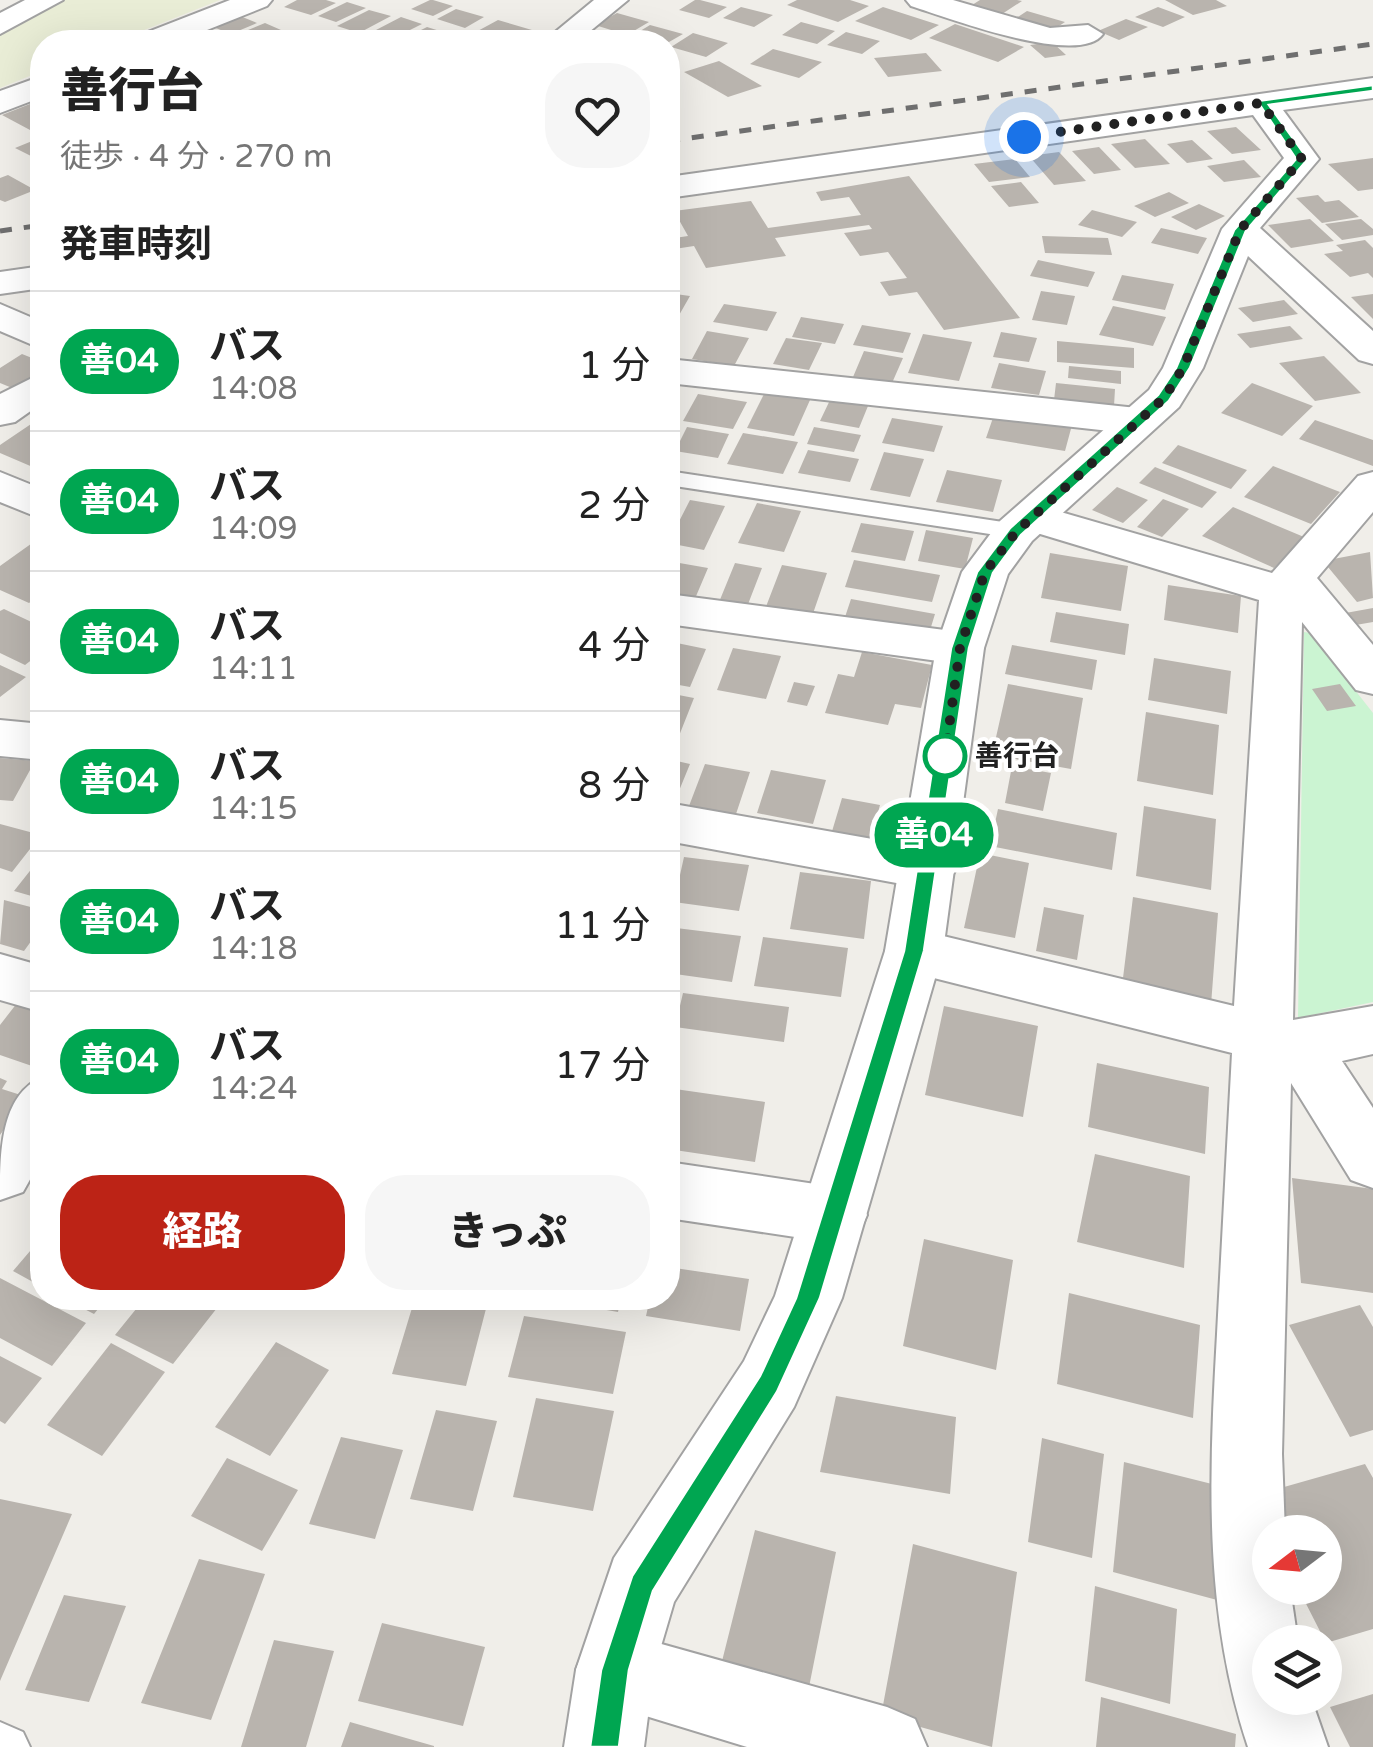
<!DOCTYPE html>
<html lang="ja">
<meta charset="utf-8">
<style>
:root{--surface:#fff;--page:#f6f6f6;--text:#222;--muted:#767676;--line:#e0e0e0;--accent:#bc2316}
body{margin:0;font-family:"Varela Round","Noto Sans JP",sans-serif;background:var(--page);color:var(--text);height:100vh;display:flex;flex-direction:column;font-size:38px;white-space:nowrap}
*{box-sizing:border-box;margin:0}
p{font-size:32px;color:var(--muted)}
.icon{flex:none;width:55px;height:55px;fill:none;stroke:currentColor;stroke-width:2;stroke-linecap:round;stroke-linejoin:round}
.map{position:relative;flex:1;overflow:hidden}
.sheet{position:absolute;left:30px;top:30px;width:650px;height:1280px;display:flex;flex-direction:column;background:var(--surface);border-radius:40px;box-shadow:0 10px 40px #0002}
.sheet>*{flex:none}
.badge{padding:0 20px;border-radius:32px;font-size:35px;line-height:65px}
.needle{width:65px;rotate:254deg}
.tools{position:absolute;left:1252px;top:1515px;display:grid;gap:20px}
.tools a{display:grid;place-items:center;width:90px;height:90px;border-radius:50%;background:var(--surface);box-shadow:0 10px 40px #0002;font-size:50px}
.you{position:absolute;width:50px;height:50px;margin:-25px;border:8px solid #fff;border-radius:50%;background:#1a73e8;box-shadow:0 0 0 15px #1a73e833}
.map>.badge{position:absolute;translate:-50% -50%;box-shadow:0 0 0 5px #fff}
h2{padding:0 30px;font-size:38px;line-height:90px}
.round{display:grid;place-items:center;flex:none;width:105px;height:105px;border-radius:40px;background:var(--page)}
.summary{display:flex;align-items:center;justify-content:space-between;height:170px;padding:0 30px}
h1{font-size:48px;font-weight:800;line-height:75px}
.button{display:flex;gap:20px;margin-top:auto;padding:20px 30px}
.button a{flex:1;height:115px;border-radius:40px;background:var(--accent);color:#fff;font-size:40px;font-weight:800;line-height:115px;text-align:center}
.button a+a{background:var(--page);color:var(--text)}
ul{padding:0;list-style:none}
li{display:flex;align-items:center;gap:30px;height:140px;padding:0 30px;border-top:2px solid var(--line)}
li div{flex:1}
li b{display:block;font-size:38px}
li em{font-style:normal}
li .badge{min-width:110px;font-weight:700;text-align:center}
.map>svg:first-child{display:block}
</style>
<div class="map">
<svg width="1373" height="1747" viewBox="0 0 1373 1747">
<rect width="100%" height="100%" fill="#f0eee9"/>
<path fill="#e9edd6" d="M63,0H220L114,42H42V71L0,88V32Z"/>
<path fill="#cbf4d2" d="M1304,632L1310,633L1373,713V1002L1298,1018Z"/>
<path fill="#b9b4ae" d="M297,0H326L336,3L311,15L284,7Z
M430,0H433L453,6L433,16L411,9Z
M695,0H700L727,7L709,18L679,10Z
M797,0H850L869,6L838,22L787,5Z
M980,0H1017L1022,1L1002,14L972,5Z
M1165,0H1216L1227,6L1193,15Z
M347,2L366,8L336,22L318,16Z
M741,7L773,15L754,27L723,18Z
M883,7L939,25L911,40L855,21Z
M1158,7L1185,17L1163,27L1135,17Z
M456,9L484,17L465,28L437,19Z
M369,10L391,16L359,33L337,26Z
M1027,11L1065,22L1053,30L1015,19Z
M617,13L649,22L627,35L595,25Z
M240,16L257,23L231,34L213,27Z
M401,17L422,24L398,36L376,30Z
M1126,19L1148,27L1119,40L1098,31Z
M498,20L549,35L537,42H507L474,33Z
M801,22L835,31L817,44L782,35Z
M265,23L281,30L252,42L231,37Z
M955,24L1024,47L998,62L929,38Z
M650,25L683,34L669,42L632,36Z
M427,27L456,36L435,42L411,35Z
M287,31L305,38L261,42Z
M846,32L880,41L862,54L827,45Z
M693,33L728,43L706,57L671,47Z
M1052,42L1066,55L1045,58L1030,45Z
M773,49L822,62L799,78L750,64Z
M926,53L942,71L888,77L874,58Z
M719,61L762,86L728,97L684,72Z
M30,104L42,111V125L30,130L2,115Z
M1236,127L1261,150L1232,154L1207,131Z
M42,137V154L33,157L15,148Z
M1145,139L1170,164L1135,168L1111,144Z
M1192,140L1213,159L1187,163L1167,144Z
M1099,147L1121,170L1094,174L1072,151Z
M1059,152L1086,181L1054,185L1029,156Z
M1373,158V189L1358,191L1328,164Z
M1015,159L1030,177L989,182L974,164Z
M1244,160L1261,177L1224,182L1207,166Z
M8,175L35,190L5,202L0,200V178Z
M909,176L1020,318L944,330L917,292L889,296L880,282L907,278L888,252L860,256L844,233L872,229L869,225L775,238L786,256L706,268L694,246L668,250V239L688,236L674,211L751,201L768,228L861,215L849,197L821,201L816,192Z
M1021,182L1039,203L1009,207L991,186Z
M1169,192L1189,203L1155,217L1134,206Z
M1318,195L1325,202L1339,200L1359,217L1322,223L1296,198Z
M1199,204L1225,216L1196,230L1171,217Z
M1092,210L1137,222L1122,237L1078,225Z
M1310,219L1334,241L1291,248L1268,225Z
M1361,219L1373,229V235L1342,240L1325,224Z
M1161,228L1207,238L1198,254L1151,243Z
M1042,236L1108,238L1112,255L1045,253Z
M1365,240L1373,248V278L1368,273L1350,277L1324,254L1343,251L1336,245Z
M1038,260L1095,272L1088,287L1030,276Z
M1122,275L1174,284L1165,310L1112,300Z
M1041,291L1075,296L1067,325L1032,320Z
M668,293L690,296L674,324L668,323Z
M1373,294V319L1351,297Z
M1284,300L1298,314L1253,322L1238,308Z
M724,304L777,312L767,331L713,322Z
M1113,306L1166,317L1153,346L1099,335Z
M801,317L844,324L835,344L792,337Z
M862,325L911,333L903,353L853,345Z
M1290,326L1303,339L1250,348L1237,334Z
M707,331L749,338L734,366L692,359Z
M1001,332L1037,338L1029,362L993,357Z
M923,334L972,342L959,381L908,373Z
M786,338L822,343L809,370L773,364Z
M1057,341L1134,348V368L1057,362Z
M864,351L903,358L892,383L853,377Z
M22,354L42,362V379L22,392L0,383V368Z
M1324,356L1361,393L1315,401L1279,363Z
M999,363L1046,371L1039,395L991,388Z
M1069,366L1121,371V384L1068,378Z
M1056,383L1115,389L1114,406L1054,400Z
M1252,383L1313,406L1282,436L1221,413Z
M765,392L810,400L794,436L747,428Z
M698,394L747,402L733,429L683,421Z
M830,400L868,406L859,428L820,421Z
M995,412L1072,425L1065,451L986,438Z
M892,418L943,426L934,452L882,443Z
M1315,420L1373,440V466L1299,439Z
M34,422L42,426V471L0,453V445Z
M687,427L729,434L718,458L675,451Z
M814,427L861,435L854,452L807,444Z
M743,433L798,442L783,474L727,464Z
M1178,445L1247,470L1231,489L1162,463Z
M808,450L859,459L850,482L798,473Z
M884,452L924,459L910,497L870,490Z
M1273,466L1340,492L1311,524L1244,497Z
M1155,467L1217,492L1202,508L1139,483Z
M947,470L1002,480L993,512L936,502Z
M1117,487L1148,500L1123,523L1092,510Z
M1163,499L1189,509L1162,537L1137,527Z
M690,500L725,506L704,550L668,543Z
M757,503L801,511L784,552L738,543Z
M1233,507L1304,537L1274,568L1202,536Z
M861,523L914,531L905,561L851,552Z
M926,530L973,538L965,569L918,561Z
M42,536V593L29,603L0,590V566Z
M1370,552L1373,598L1357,602L1323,561Z
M1050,553L1128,566L1121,611L1041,598Z
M854,560L940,575L932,602L845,587Z
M668,561L708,568L691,608L668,604Z
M735,563L762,568L745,612L717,607Z
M782,565L827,573L809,625L762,617Z
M1168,585L1241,596L1238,633L1164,620Z
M851,599L935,614L927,640L842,626Z
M1373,608V622L1350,626L1340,614Z
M4,609L42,627V652L25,665L0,653V611Z
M1056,612L1129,624L1125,655L1050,642Z
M672,642L706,649L690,687L668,683Z
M1012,645L1097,660L1092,690L1005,674Z
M733,648L781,656L766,699L717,690Z
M862,652L932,665L921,708L895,704L888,725L825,713L838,674L854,677Z
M1154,658L1231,671L1227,714L1148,700Z
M0,665L26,677L0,697Z
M794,682L815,686L807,706L787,702Z
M1008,684L1083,698L1071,769L992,755Z
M1340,684L1356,706L1327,711L1312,689Z
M668,693L694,698L673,751L668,750Z
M1146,712L1219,725L1213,795L1137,781Z
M0,758L35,761L13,801L0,800Z
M668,759L690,764L674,803L668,802Z
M705,764L750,772L736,814L689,806Z
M1012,766L1051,773L1043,811L1005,803Z
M771,770L826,780L813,824L757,813Z
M842,798L880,805L869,846L830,838Z
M1144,806L1216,819L1211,890L1136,876Z
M998,809L1117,833L1112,870L990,846Z
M0,824L41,835L12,872L0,868Z
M980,853L1029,863L1015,938L964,928Z
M684,857L749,865L739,911L674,902Z
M33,867L42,870V899L14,891Z
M800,872L871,881L864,939L790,929Z
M1133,897L1218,913L1211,1005L1122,986Z
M4,900L42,910V926L24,951L0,944Z
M1044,907L1084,915L1077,960L1036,951Z
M668,927L741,936L732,982L668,973Z
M763,937L848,948L841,997L754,986Z
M683,993L789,1007L784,1042L675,1027Z
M21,998L42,1005V1053L32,1066L0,1055V1025Z
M944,1006L1038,1026L1023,1117L925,1095Z
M1097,1063L1209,1087L1205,1154L1088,1127Z
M0,1078L7,1081L2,1089L27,1097L0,1135Z
M668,1088L765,1102L755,1162L668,1149Z
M1095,1154L1190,1176L1184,1268L1077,1242Z
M1292,1178L1373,1189V1293L1301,1283Z
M42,1237V1287L13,1271Z
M924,1239L1013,1260L996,1370L903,1346Z
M668,1267L749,1279L740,1331L646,1316L650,1298H668Z
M0,1278L86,1323L52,1366L0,1338Z
M1069,1293L1200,1325L1193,1418L1057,1384Z
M63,1298H107L94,1314Z
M145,1298H196L217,1308L173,1364L115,1335Z
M293,1298H336L332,1309Z
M415,1298L488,1301L466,1386L392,1374Z
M538,1298H621L618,1312Z
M1360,1305L1373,1327V1430L1350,1437L1289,1325Z
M524,1316L626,1332L613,1394L508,1377Z
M276,1342L329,1370L270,1456L215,1427Z
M111,1343L165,1372L102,1456L47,1425Z
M0,1356L42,1378L5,1424L0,1421Z
M836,1396L956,1417L950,1494L820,1472Z
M536,1398L614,1411L593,1511L513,1497Z
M436,1410L497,1421L473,1511L410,1499Z
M341,1437L403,1450L375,1539L309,1524Z
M1042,1438L1104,1454L1092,1558L1028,1542Z
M227,1458L298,1490L262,1551L191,1516Z
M1124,1462L1224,1487L1217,1600L1113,1572Z
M1365,1464L1373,1478V1629L1326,1643L1298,1588H1325V1532H1270L1252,1496Z
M0,1499L72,1514L0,1681Z
M755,1530L836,1552L806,1702L718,1677Z
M913,1544L1017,1572L992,1747L881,1716Z
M199,1559L265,1574L211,1720L141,1703Z
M1095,1586L1177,1609L1170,1704L1085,1681Z
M64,1595L126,1606L89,1702L25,1690Z
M382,1623L485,1647L463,1726L358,1701Z
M274,1640L334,1651L306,1747H241Z
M1373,1694V1747H1350L1330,1707Z
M1101,1697L1236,1734L1235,1747H1096Z
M350,1722L434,1746V1747H341Z"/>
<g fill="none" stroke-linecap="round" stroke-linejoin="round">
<g stroke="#a2a2a2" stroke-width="4">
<path id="service" d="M668,471L1016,524L1028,531L1016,538L668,485Z
M0,1722L23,1732L30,1747H0Z"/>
</g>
<g stroke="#a2a2a2" stroke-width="4">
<path id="minor" d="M25,0H63L0,34V13Z
M230,0H272L267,6L177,42H136L140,35Z
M594,0H628L577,42H543Z
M906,0H953L1050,28L1088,25L1103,34C1079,68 946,17 911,6Z
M42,76V97L0,113V91Z
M0,304L42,322V349L0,331Z
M668,359L1137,408L1152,412L1158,421L1152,430L1137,434L668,383Z
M42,373V403L15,422L0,425V394Z
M0,472L42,489V519L0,502Z
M1373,472V512L1317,578L1373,645V694L1356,690L1302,622L1293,1020L1373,1006V1054L1342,1061L1373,1108V1188L1351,1180L1291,1083L1282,1454L1285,1532H1270V1588H1290L1298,1642H1270V1698H1311L1328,1747H1248C1203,1612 1209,1474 1217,1334C1222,1240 1227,1147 1232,1053L914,973L894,967L885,951L894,935L914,929L1234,1006L1259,600L1017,527L1011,517L1017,507L1033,504L1272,573L1358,476Z
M668,594L960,632L977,637L984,648L977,659L960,664L668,624Z
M0,720L42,724V760L0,756Z
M668,803L929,849L948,855L956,869L948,883L929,889L668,841Z
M0,954L42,966V1012L0,1000Z
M42,1077V1158L23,1192L0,1200C0,1152 0,1096 42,1077Z
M668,1162L835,1187L858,1195L867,1215L858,1235L835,1243L668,1218Z
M615,1631L887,1707L915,1719L927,1747H747L587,1698L576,1670L587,1642Z"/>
</g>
<g stroke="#a2a2a2" stroke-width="4">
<path id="tertiary" d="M1373,78V98L1283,110L1319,159L1260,228L1373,331V364L1359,360L1248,256L1203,368L1179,407L1032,541L1008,574L984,648L943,951L842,1298L794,1407L674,1602L654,1670L644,1747H564L576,1670L614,1558L744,1361L775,1296L885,951L936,648L962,572L1000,521L1149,390L1163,368L1222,229L1284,158L1253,115L668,198V177Z
M42,266V288L0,294V272Z"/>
</g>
<use href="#service" fill="#fff" fill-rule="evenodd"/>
<use href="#minor" fill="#fff" fill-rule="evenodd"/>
<use href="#tertiary" fill="#fff" fill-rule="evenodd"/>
<path stroke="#6f6f6f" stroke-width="5" stroke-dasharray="12 12" stroke-linecap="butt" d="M668,141L1373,44
M0,231L42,225"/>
</g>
<path fill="#00a651" stroke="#fff" stroke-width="2.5" d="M1373,85V91L1269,105L1308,159L1246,231L1190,368L1169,401L1021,535L993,573L969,648L924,951L820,1298L777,1392L653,1591L629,1670L619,1747H590L601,1670L632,1576L760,1376L796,1298L904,951L951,648L977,572L1010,528L1158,395L1176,368L1234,230L1296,159L1257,101Z"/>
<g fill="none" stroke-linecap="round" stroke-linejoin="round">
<path stroke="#212121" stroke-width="10" stroke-dasharray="0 18" d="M945,756L960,648L985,572L1016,532L1164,398L1183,368L1240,230L1302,159L1261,103L1024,137"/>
</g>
<circle fill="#fff" stroke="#00a651" stroke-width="5" cx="945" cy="756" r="20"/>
<g text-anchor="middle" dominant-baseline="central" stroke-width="8" stroke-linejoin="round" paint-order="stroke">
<g font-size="28" font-weight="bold" fill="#212121" stroke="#fff" text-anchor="start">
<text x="975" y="756">善行台</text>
</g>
</g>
</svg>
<div class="tools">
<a><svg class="needle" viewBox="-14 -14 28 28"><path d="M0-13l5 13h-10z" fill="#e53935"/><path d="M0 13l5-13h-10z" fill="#767676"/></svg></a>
<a><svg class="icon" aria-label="layers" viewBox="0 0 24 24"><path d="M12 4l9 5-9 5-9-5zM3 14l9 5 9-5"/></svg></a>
</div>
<div class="you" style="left:1024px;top:137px"></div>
<b class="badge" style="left:934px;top:835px;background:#00a651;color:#fff">善04</b>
<section class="sheet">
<div class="summary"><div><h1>善行台</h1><p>徒歩 · 4 分 · 270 m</p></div><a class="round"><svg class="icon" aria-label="heart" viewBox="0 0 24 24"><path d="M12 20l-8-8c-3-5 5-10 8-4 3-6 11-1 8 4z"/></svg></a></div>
<h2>発車時刻</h2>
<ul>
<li><span class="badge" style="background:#00a651;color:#fff">善04</span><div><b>バス</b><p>14:08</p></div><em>1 分</em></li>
<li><span class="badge" style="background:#00a651;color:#fff">善04</span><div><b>バス</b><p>14:09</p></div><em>2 分</em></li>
<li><span class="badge" style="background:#00a651;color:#fff">善04</span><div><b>バス</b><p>14:11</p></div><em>4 分</em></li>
<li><span class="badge" style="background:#00a651;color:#fff">善04</span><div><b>バス</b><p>14:15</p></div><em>8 分</em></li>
<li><span class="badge" style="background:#00a651;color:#fff">善04</span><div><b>バス</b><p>14:18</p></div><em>11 分</em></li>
<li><span class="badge" style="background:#00a651;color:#fff">善04</span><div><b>バス</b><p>14:24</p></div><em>17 分</em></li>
</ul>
<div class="button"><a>経路</a><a>きっぷ</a></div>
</section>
</div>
